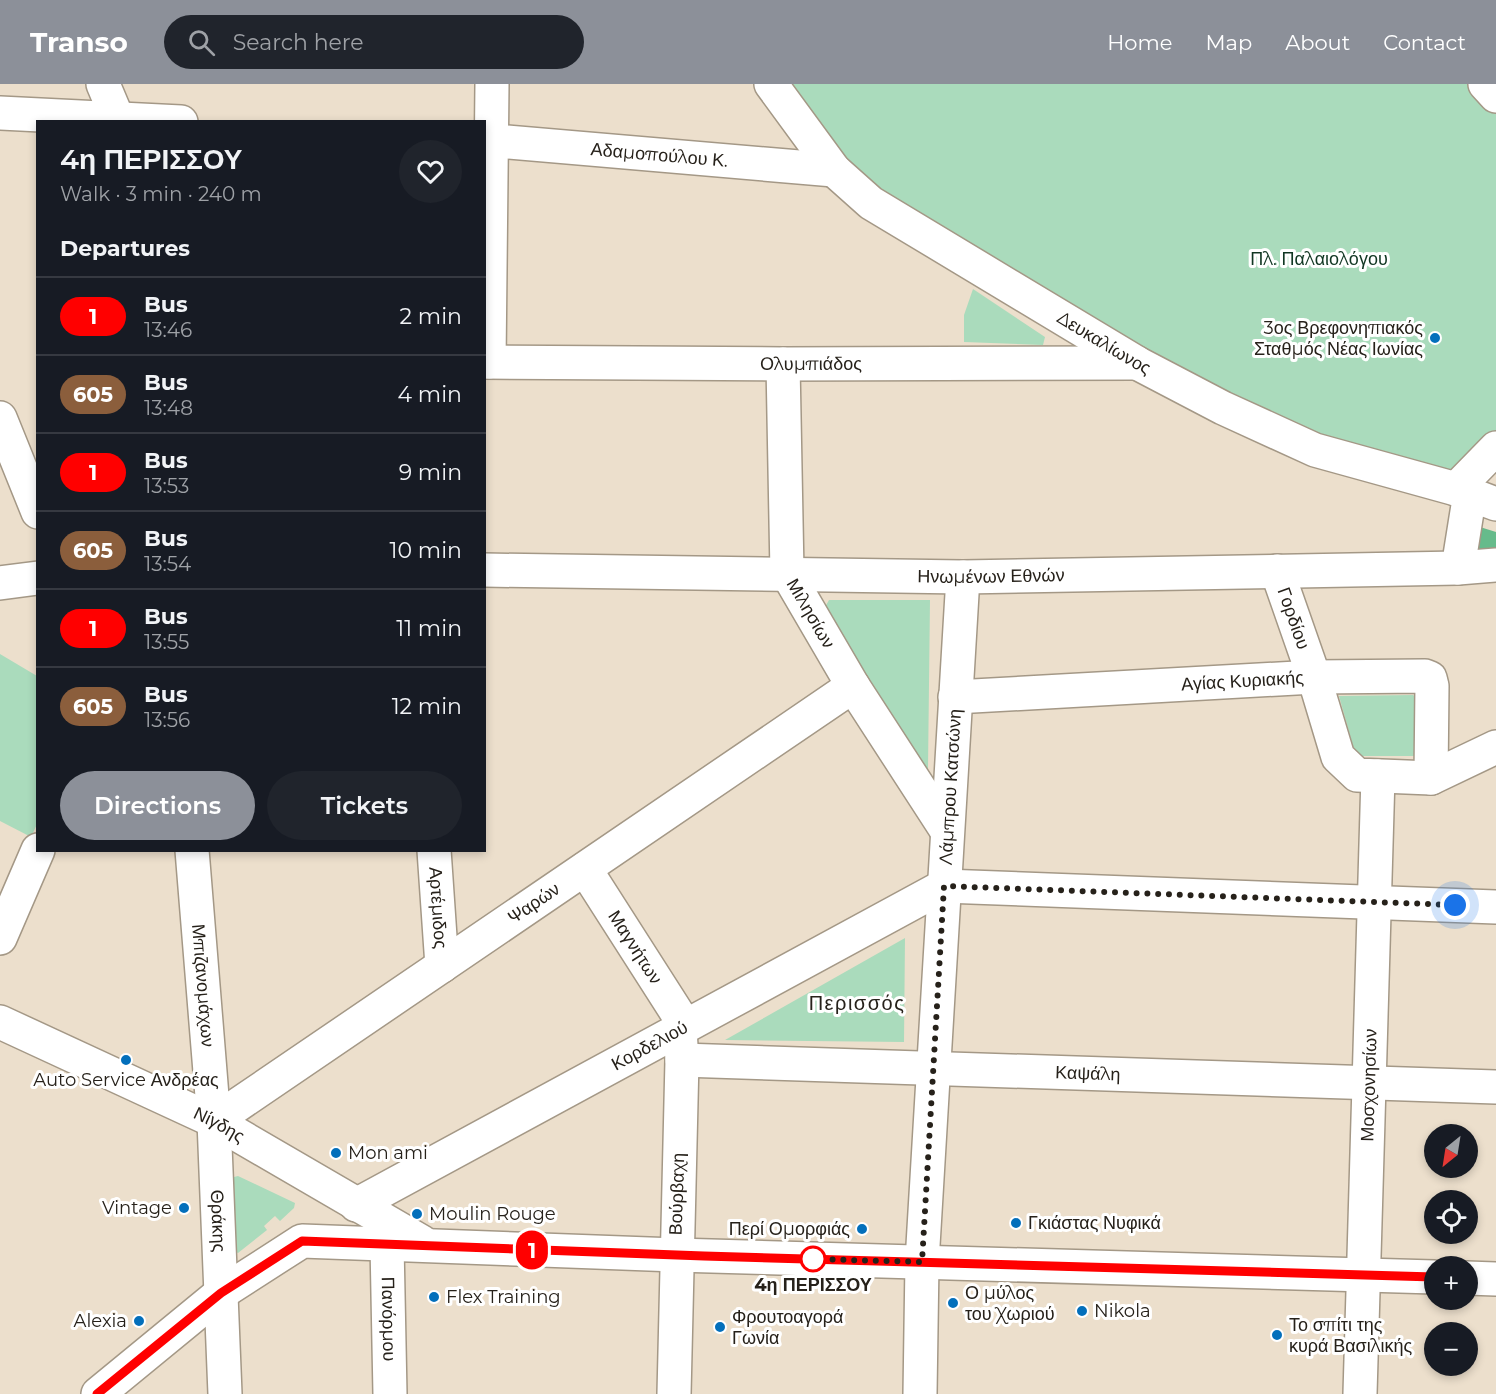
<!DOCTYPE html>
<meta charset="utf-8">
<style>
:root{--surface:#171b24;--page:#20242c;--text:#f1f3f6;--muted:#9ea1a6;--line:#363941;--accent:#8c9099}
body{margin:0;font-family:Montserrat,sans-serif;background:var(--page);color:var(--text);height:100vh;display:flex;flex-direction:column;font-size:22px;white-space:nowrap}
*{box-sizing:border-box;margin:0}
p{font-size:20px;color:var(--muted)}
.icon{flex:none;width:33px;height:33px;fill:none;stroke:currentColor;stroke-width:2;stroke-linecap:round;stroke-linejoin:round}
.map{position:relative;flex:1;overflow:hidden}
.side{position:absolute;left:36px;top:36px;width:450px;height:732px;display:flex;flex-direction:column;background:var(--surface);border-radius:0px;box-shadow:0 3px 9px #0003}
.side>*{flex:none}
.badge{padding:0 12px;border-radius:20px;font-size:21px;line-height:39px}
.needle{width:39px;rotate:210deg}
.controls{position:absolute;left:1424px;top:1040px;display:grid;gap:12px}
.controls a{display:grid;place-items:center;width:54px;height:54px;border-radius:50%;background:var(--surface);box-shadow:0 3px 9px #0003;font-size:30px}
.you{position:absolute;width:30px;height:30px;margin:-15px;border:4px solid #fff;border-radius:50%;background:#1a73e8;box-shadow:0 0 0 9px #1a73e833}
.map>.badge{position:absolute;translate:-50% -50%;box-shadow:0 0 0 3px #fff}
h2{padding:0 24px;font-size:22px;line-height:54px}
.round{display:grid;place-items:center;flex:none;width:63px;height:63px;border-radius:32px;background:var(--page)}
.head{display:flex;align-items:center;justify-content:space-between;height:102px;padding:0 24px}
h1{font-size:28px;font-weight:600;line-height:45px}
.button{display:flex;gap:12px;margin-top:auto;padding:12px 24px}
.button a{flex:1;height:69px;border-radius:36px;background:var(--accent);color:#fff;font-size:24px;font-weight:600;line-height:69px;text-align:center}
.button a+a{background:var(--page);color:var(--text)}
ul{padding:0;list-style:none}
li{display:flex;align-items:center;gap:18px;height:78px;padding:0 24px;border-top:2px solid var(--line)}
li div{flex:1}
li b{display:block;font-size:22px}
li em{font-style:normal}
li .badge{min-width:66px;font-weight:700;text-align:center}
header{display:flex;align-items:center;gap:36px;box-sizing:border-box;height:84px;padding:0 30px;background:var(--accent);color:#fff}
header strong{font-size:28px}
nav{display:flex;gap:33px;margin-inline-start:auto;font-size:21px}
.search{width:420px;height:54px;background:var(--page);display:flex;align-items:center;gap:15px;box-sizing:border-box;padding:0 21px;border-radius:33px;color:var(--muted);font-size:22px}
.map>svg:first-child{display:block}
</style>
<header>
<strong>Transo</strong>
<div class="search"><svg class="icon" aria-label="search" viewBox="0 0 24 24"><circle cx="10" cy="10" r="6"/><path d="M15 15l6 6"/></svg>Search here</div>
<nav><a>Home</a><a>Map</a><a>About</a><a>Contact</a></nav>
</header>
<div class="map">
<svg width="1496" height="1310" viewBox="0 0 1496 1310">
<rect width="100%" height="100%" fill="#ecdfcc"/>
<path fill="#aadbbc" d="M771,0H1485L1496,12V364L1456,405L1315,366L871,119Z
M973,205L1045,253L1043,261L964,258V231Z
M829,516H930L928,685H924L825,523Z
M0,570L37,592L38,738L31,753L0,737Z
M1413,611L1418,615L1417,667L1414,672H1360L1355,669L1339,612Z
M905,854L904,958L725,956Z
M238,1092L295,1119L294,1124L280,1137L275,1132L264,1142L267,1146L238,1169L232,1166L234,1093Z"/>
<path fill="#66bb8b" d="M1480,443L1496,448V468L1478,470Z"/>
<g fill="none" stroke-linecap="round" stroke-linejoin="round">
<g stroke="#a49886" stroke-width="36">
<g id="minor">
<path d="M103,0L119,38"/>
<path id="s1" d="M771,0L834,86L871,119L1137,279L1223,324L1315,366L1456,405L1496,420"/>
<path d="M1485,0L1496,12"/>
<path d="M0,29L181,38"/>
<path id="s2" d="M484,56L834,86"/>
<path id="s3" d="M484,278L783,280L1137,279"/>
<path d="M489,278L492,0"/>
<path id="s4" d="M783,280L787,489L853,602L947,747"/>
<path d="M0,334L38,428"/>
<path d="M1456,405L1496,364"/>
<path d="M1458,484L1470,409"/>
<path id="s5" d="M484,486L963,493L1458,484L1496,481"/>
<path id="s6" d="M1277,487L1314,593L1338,673L1357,691L1431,694L1496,663"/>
<path d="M0,499L38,494"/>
<path id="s7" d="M955,613L1314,593L1425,592L1430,594L1432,602L1431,694"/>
<path id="s8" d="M192,766L214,1037L225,1310"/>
<path id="s9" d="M434,766L442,882"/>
<path id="s10" d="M585,785L679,932L682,976L674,1310"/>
<path d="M944,802L1496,823"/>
<path d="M0,854L38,766"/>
<path id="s11" d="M0,938L214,1037L422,1158"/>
<path id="s12" d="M682,976L1496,1003"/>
<path id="s13" d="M214,1037L853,602"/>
<path id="s14" d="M356,1121L944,802"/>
<path id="s15" d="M387,1160L390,1310"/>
<path d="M1467,1194L1496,1195"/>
<path d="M98,1310L221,1209L302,1157L676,1171L1434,1193"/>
<path id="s16" d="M920,1310L922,1178L963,493"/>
<path id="s17" d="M1360,1310L1378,692"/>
</g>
</g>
<use href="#minor" stroke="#fff" stroke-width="33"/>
</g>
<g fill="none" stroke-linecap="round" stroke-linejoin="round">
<g stroke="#fff" stroke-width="14">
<path id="line" d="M97,1310L221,1209L302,1157L704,1172L1434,1193"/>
</g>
<use href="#line" stroke="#f00" stroke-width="9"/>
<path stroke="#26211a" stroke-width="6" stroke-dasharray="0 10.8" d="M813,1175H812L922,1178L944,802L1455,821"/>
</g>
<g fill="#036fbb" stroke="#fff" stroke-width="2">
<circle cx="1435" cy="254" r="6"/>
<circle cx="126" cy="976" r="6"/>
<circle cx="336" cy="1069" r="6"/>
<circle cx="184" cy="1124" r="6"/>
<circle cx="417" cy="1130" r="6"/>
<circle cx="1016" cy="1139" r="6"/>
<circle cx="862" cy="1145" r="6"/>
<circle cx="434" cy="1213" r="6"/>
<circle cx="953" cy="1219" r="6"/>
<circle cx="1082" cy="1227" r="6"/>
<circle cx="139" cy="1237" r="6"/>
<circle cx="720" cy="1243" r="6"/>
<circle cx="1277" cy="1251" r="6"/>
</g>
<circle fill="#fff" stroke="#f00" stroke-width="3" cx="813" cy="1175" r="12"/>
<g text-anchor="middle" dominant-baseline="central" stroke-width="6" stroke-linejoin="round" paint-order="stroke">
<g font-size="18" fill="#26211a" stroke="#fff">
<text stroke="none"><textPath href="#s2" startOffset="176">Αδαμοπούλου Κ.</textPath></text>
<text stroke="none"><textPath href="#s1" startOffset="428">Δευκαλίωνος</textPath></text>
<text stroke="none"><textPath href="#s3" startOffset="327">Ολυμπιάδος</textPath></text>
<text stroke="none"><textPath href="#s5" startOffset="507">Ηνωμένων Εθνών</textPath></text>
<text stroke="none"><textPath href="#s4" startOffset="256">Μιλησίων</textPath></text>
<text stroke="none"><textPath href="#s6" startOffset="50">Γορδίου</textPath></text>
<text stroke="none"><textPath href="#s7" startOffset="288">Αγίας Κυριακής</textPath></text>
<text stroke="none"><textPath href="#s16" startOffset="608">Λάμπρου Κατσώνη</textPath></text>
<text stroke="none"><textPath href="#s13" startOffset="387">Ψαρών</textPath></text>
<text stroke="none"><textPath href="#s9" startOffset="58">Αρτέμιδος</textPath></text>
<text stroke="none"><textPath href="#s10" startOffset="93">Μαγνήτων</textPath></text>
<text stroke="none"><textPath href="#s8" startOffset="136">Μπιζανομάχων</textPath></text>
<text stroke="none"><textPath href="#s14" startOffset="334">Κορδελιού</textPath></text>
<text stroke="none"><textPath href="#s12" startOffset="406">Καψάλη</textPath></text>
<text stroke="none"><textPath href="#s17" startOffset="309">Μοσχονησίων</textPath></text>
<text stroke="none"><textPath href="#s11" startOffset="242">Νίγδης</textPath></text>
<text transform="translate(677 1110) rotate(-88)">Βούρβαχη</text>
<text stroke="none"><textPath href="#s8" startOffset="372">Θράκης</textPath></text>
<text stroke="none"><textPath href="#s15" startOffset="75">Πανόρμου</textPath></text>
</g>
<g font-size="18" fill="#103622" stroke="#fff">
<text x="1319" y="175">Πλ. Παλαιολόγου</text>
</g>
<g font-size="18" fill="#26211a" stroke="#fff" text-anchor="start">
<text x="1423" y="244" text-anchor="end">3ος Βρεφονηπιακός<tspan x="1423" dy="21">Σταθμός Νέας Ιωνίας</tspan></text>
<text x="126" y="996" text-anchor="middle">Auto Service Ανδρέας</text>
<text x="348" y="1069">Mon ami</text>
<text x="172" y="1124" text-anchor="end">Vintage</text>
<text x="429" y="1130">Moulin Rouge</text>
<text x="1028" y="1139">Γκιάστας Νυφικά</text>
<text x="850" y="1145" text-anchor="end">Περί Ομορφιάς</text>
<text x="965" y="1209">Ο μύλος<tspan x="965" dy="21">του Χωριού</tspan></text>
<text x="446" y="1213">Flex Training</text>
<text x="1094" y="1227">Nikola</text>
<text x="732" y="1233">Φρουτοαγορά<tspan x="732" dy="21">Γωνία</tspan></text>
<text x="127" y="1237" text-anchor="end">Alexia</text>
<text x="1289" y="1241">Το σπίτι της<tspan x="1289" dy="21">κυρά Βασιλικής</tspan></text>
</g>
<g font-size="18" font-weight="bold" fill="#26211a" stroke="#fff">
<text x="813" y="1201">4η ΠΕΡΙΣΣΟΥ</text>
</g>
<g font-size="20" letter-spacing="1.5" fill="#26211a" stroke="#fff">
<text x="857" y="919">Περισσός</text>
</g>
</g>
</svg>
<div class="controls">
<a><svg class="needle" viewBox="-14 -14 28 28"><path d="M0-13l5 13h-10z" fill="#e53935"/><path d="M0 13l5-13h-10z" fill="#9ea1a6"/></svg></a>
<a><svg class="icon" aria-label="locate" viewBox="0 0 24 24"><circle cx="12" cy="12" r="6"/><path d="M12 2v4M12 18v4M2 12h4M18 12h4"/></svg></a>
<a>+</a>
<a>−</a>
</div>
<div class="you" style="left:1455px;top:821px"></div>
<b class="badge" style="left:532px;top:1166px;background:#f00;color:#fff">1</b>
<section class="side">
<div class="head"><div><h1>4η ΠΕΡΙΣΣΟΥ</h1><p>Walk · 3 min · 240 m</p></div><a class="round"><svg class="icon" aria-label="heart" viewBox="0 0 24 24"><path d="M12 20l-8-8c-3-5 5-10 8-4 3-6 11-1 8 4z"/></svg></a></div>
<h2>Departures</h2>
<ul>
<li><span class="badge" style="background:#f00;color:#fff">1</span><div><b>Bus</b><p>13:46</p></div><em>2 min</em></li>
<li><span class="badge" style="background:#8b5e3c;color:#fff">605</span><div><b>Bus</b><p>13:48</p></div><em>4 min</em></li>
<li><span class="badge" style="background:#f00;color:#fff">1</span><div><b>Bus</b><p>13:53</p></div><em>9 min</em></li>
<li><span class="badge" style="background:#8b5e3c;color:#fff">605</span><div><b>Bus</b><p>13:54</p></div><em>10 min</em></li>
<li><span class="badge" style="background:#f00;color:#fff">1</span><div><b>Bus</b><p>13:55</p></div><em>11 min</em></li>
<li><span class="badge" style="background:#8b5e3c;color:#fff">605</span><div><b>Bus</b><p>13:56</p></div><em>12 min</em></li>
</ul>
<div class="button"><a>Directions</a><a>Tickets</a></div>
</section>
</div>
